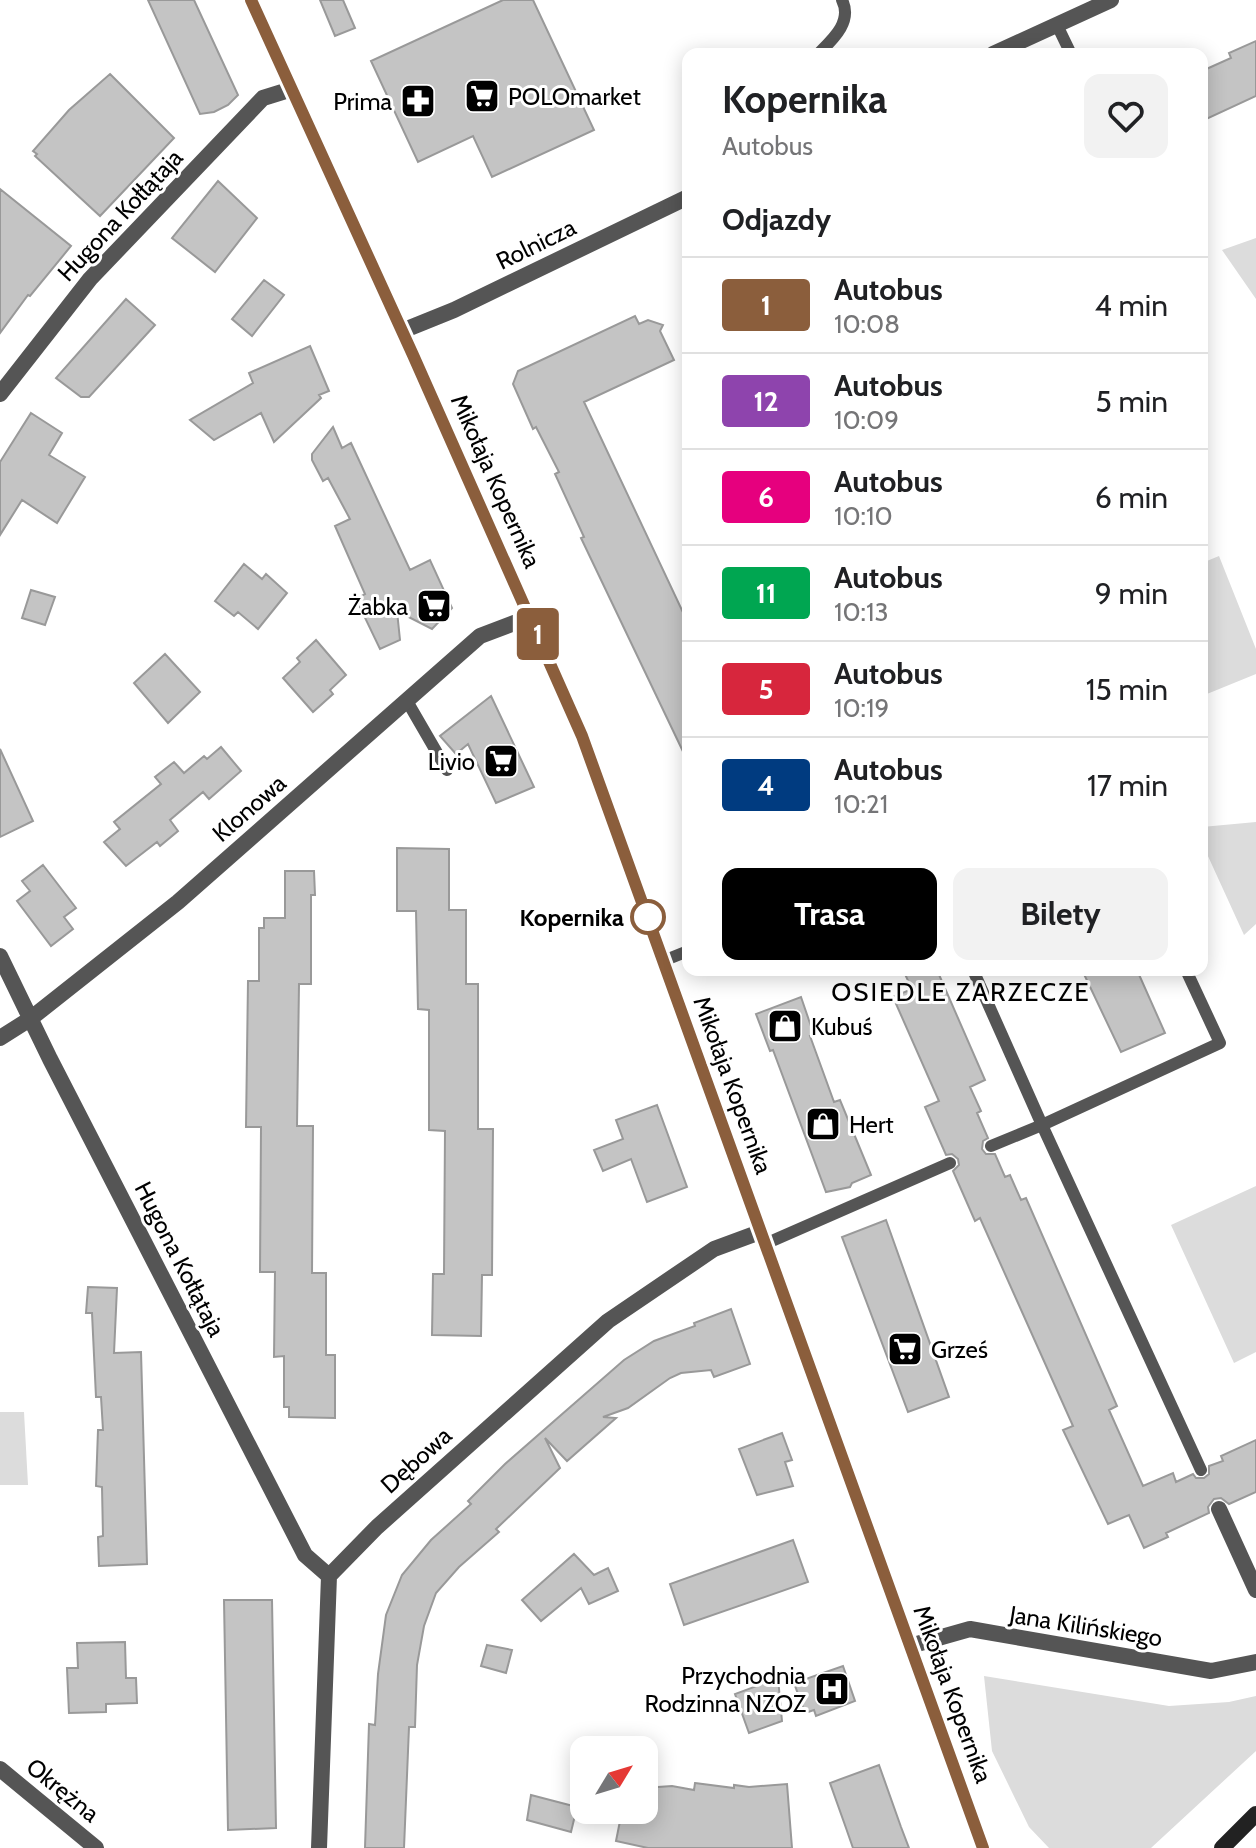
<!DOCTYPE html>
<html lang="pl">
<meta charset="utf-8">
<style>
:root{--surface:#fff;--page:#f2f2f2;--text:#202124;--muted:#757577;--line:#e0e0e0;--accent:#000}
body{margin:0;font-family:Cabin,sans-serif;background:var(--page);color:var(--text);height:100vh;display:flex;flex-direction:column;font-size:30px;white-space:nowrap}
*{box-sizing:border-box;margin:0}
p{font-size:26px;color:var(--muted)}
.icon{flex:none;width:44px;height:44px;fill:none;stroke:currentColor;stroke-width:2;stroke-linecap:round;stroke-linejoin:round}
.map{position:relative;flex:1;overflow:hidden}
.panel{position:absolute;left:682px;top:48px;width:526px;height:928px;display:flex;flex-direction:column;background:var(--surface);border-radius:16px;box-shadow:0 4px 20px #0003}
.panel>*{flex:none}
.badge{padding:0 16px;border-radius:6px;font-size:28px;line-height:52px}
.needle{width:52px;rotate:52deg}
.controls{position:absolute;left:570px;top:1736px;display:grid;gap:16px}
.controls a{display:grid;place-items:center;width:88px;height:88px;border-radius:16px;background:var(--surface);box-shadow:0 4px 20px #0003;font-size:40px}
.map>.badge{position:absolute;translate:-50% -50%;box-shadow:0 0 0 4px #fff}
h2{padding:0 40px;font-size:30px;line-height:72px}
.round{display:grid;place-items:center;flex:none;width:84px;height:84px;border-radius:16px;background:var(--page)}
.head{display:flex;align-items:center;justify-content:space-between;height:136px;padding:0 40px}
h1{font-size:38px;font-weight:700;line-height:60px}
.action{display:flex;gap:16px;margin-top:auto;padding:16px 40px}
.action a{flex:1;height:92px;border-radius:16px;background:var(--accent);color:#fff;font-size:32px;font-weight:700;line-height:92px;text-align:center}
.action a+a{background:var(--page);color:var(--text)}
ul{padding:0;list-style:none}
li{display:flex;align-items:center;gap:24px;height:96px;padding:0 40px;border-top:2px solid var(--line)}
li div{flex:1}
li b{display:block;font-size:30px}
li em{font-style:normal}
li .badge{min-width:88px;font-weight:700;text-align:center}
.map>svg:first-child{display:block}
</style>
<div class="map">
<svg width="1256" height="1848" viewBox="0 0 1256 1848">
<rect width="100%" height="100%" fill="#fff"/>
<path fill="#dcdcdc" d="M1256,238V299L1222,250Z
M1219,556L1256,649V674L1202,696V563Z
M1256,822V924L1244,935L1202,843V827Z
M1256,1186V1352L1234,1363L1171,1225Z
M0,1412H24L28,1485H0Z
M984,1676L1169,1706L1229,1702L1256,1696V1751L1151,1848H1049L1029,1827L992,1751Z"/>
<path fill="#c4c4c4" stroke="#999" stroke-width="2" d="M148,0H194L238,95L228,105L214,112L200,114Z
M320,0H343L355,28L335,36Z
M503,0H533L594,130L492,177L473,136L418,162L371,61Z
M1256,41V96L1202,121V71L1231,58L1229,53Z
M110,74L174,138L100,216L35,156L37,154L33,151L69,110Z
M218,181L257,218L215,272L172,238Z
M0,189L71,246L30,296L28,295L0,333Z
M264,280L284,295L252,336L232,319Z
M126,299L155,325L89,397H81L56,378Z
M635,316L639,324L648,320L663,325L660,331L674,360L584,402L688,623V762L581,538L584,537L555,474L559,472L536,427L533,429L513,384L518,371Z
M310,346L329,391L319,395L321,398L274,442L261,413L214,440L190,420L253,383L249,373Z
M31,413L62,433L49,455L85,477L57,523L22,500L0,535V462Z
M333,427L342,448L351,443L410,570L430,560L452,608L432,629L397,611L400,640L380,649L356,599L365,594L335,526L350,519L328,478L323,481L312,460V454Z
M244,564L262,579L266,574L287,593L258,629L238,612L234,616L215,601Z
M31,590L55,597L45,625L22,618Z
M316,640L346,675L330,690L333,694L313,712L283,678L300,662L297,658Z
M165,654L200,692L168,723L134,683Z
M491,696L534,787L496,803L468,744L456,754L440,736Z
M221,747L241,771L209,799L203,792L170,820L178,831L160,846L157,842L126,866L104,842L120,829L114,822L161,784L155,777L174,762L184,773L204,756L207,759Z
M0,749L33,821L0,837Z
M397,848L449,849V910H466V984H478V1129H493L492,1275H482L481,1336L432,1335L433,1274H444L445,1131L429,1130V1010L418,1009L416,911H397Z
M43,865L76,908L64,917L73,929L51,946L17,901L30,891L22,881Z
M285,871H314L315,895H311V984H299L297,1126H313L312,1273H326V1355H335V1418L289,1417V1407H284V1356L274,1357L275,1272H260L261,1127H246L248,981H259V928H264V918H285Z
M903,970H937L985,1080L970,1087L981,1111L977,1113L988,1138L983,1141L982,1149L986,1154H995L1005,1177L1010,1175L1021,1200L1026,1198L1117,1406L1109,1410L1143,1486L1173,1473L1176,1482L1193,1474L1196,1478H1204L1209,1474V1466L1223,1461L1221,1456L1256,1440V1492L1229,1504L1221,1498L1214,1499L1208,1507L1209,1513L1166,1533L1168,1537L1144,1548L1129,1515L1108,1524L1063,1430L1073,1426L980,1218L975,1221L953,1171L959,1165L958,1159L952,1154L946,1155L925,1107L939,1101L893,997L912,989Z
M1082,970H1137L1165,1033L1121,1052Z
M801,997L814,1035L810,1036L834,1102L840,1100L871,1175L852,1183L850,1187L826,1192L773,1050L770,1051L756,1014Z
M657,1105L687,1187L647,1202L631,1159L603,1171L594,1150L623,1139L616,1120Z
M886,1220L949,1397L908,1412L842,1237Z
M88,1287L117,1288L114,1353L141,1352L147,1564L99,1566L98,1537L103,1536L102,1487L96,1486L98,1430H103L101,1397H96L92,1313H86Z
M731,1309L750,1364L714,1377L711,1370L681,1373L670,1378L628,1408L603,1417L616,1418L567,1461L545,1438L560,1468L496,1529L499,1532L459,1567L436,1593L424,1626L417,1665L415,1727H409L404,1848H365L369,1724L375,1725L378,1674L386,1615L402,1575L431,1540L471,1504L468,1501L505,1464L624,1360L654,1341L695,1326L694,1323Z
M782,1433L792,1460L785,1462L793,1486L757,1495L739,1449Z
M793,1540L808,1582L684,1625L670,1584Z
M574,1554L594,1575L608,1568L618,1591L589,1604L581,1588L541,1621L522,1600Z
M224,1600H272L276,1828L228,1830Z
M125,1642L126,1678H136L137,1703L106,1704V1712L69,1713L67,1668H78L77,1643Z
M487,1645L512,1650L506,1673L481,1666Z
M843,1666L855,1701L816,1716L814,1710L805,1713L794,1683Z
M778,1678L782,1721L749,1733L735,1694Z
M879,1765L901,1827L909,1848H853L846,1828L830,1783Z
M695,1783L734,1788V1785L749,1787L787,1784L792,1848H648L616,1841L621,1816L644,1821V1788L672,1786L694,1790Z
M531,1795L577,1807L571,1832L527,1820Z"/>
<g fill="none" stroke-linecap="round" stroke-linejoin="round">
<path stroke="#555" stroke-width="12" d="M1057,25L1071,54
M818,54C832,40 853,22 842,0
M407,701L447,770
M663,961L688,951
M973,970L1042,1125L1220,1043L1186,970
M991,1146L1042,1125L1201,1470
M765,1244L950,1163"/>
<path stroke="#555" stroke-width="16" d="M993,54L1111,0
M402,331L454,310L688,197
M0,394L90,279L263,98L292,89
M0,956L50,1059L305,1555L329,1576
M0,1038L30,1019L178,902L480,636L530,617
M1219,1509L1256,1590
M910,1646L970,1629L1211,1671L1256,1662
M0,1769L96,1848
M319,1848L329,1576L377,1527L608,1321L714,1249L760,1232"/>
<path stroke="#222" stroke-width="16" d="M251,0L402,331L582,736L983,1848
M1222,1848L1256,1814"/>
</g>
<g fill="none" stroke-linecap="round" stroke-linejoin="round">
<g stroke="#fff" stroke-width="18">
<path id="line" d="M251,0L413,355L582,736L983,1848"/>
</g>
<use href="#line" stroke="#8b5e3c" stroke-width="12"/>
</g>
<defs>
<g id="supermarket-square" transform="scale(1.8)"><rect x="-9" y="-9" width="18" height="18" rx="4" fill="#000" stroke="#fff"/><path d="M-6-5.5h2.5l.6 2H6L4.5 2H-2.5L-4.4-4H-6ZM-1.5 3.2a1.3 1.3 0 1 0 .1 0ZM3 3.2a1.3 1.3 0 1 0 .1 0Z" fill="#fff"/></g>
<g id="pharmacy-square" transform="scale(1.8)"><rect x="-9" y="-9" width="18" height="18" rx="4" fill="#000" stroke="#fff"/><path d="M-2-6h4v4h4v4h-4v4h-4v-4h-4v-4h4Z" fill="#fff"/></g>
<g id="shop-square" transform="scale(1.8)"><rect x="-9" y="-9" width="18" height="18" rx="4" fill="#000" stroke="#fff"/><path d="M-5-2.5h2.3a2.7 3.5 0 0 1 5.4 0H5L5.5 6h-11ZM-1.5-2.5h3a1.5 2.3 0 0 0-3 0Z" fill="#fff"/></g>
<g id="hospital-square" transform="scale(1.8)"><rect x="-9" y="-9" width="18" height="18" rx="4" fill="#000" stroke="#fff"/><path d="M-5-5h3v3.5h4V-5h3V5h-3V1.5h-4V5h-3Z" fill="#fff"/></g>
</defs>
<g fill-rule="evenodd">
<use href="#supermarket-square" x="482" y="96"/>
<use href="#pharmacy-square" x="418" y="101"/>
<use href="#supermarket-square" x="434" y="606"/>
<use href="#supermarket-square" x="501" y="761"/>
<use href="#shop-square" x="785" y="1026"/>
<use href="#shop-square" x="823" y="1124"/>
<use href="#supermarket-square" x="905" y="1349"/>
<use href="#hospital-square" x="832" y="1689"/>
</g>
<circle fill="#fff" stroke="#8b5e3c" stroke-width="4" cx="648" cy="917" r="16"/>
<g text-anchor="middle" dominant-baseline="central" stroke-width="6" stroke-linejoin="round" paint-order="stroke">
<g font-size="24" fill="#000" stroke="#fff" text-anchor="start">
<text x="508" y="96">POLOmarket</text>
<text x="392" y="101" text-anchor="end">Prima</text>
<text x="408" y="606" text-anchor="end">Żabka</text>
<text x="475" y="761" text-anchor="end">Livio</text>
<text x="811" y="1026">Kubuś</text>
<text x="849" y="1124">Hert</text>
<text x="931" y="1349">Grześ</text>
<text x="806" y="1675" text-anchor="end">Przychodnia<tspan x="806" dy="28">Rodzinna NZOZ</tspan></text>
</g>
<g font-size="24" fill="#000" stroke="#fff">
<text transform="translate(120 215) rotate(-47)">Hugona Kołłątaja</text>
<text transform="translate(536 244) rotate(-26)">Rolnicza</text>
<text transform="translate(496 481) rotate(66)">Mikołaja Kopernika</text>
<text transform="translate(249 808) rotate(-41)">Klonowa</text>
<text transform="translate(733 1085) rotate(70)">Mikołaja Kopernika</text>
<text transform="translate(180 1259) rotate(63)">Hugona Kołłątaja</text>
<text transform="translate(416 1460) rotate(-42)">Dębowa</text>
<text transform="translate(1086 1626) rotate(9)">Jana Kilińskiego</text>
<text transform="translate(953 1694) rotate(70)">Mikołaja Kopernika</text>
<text transform="translate(63 1790) rotate(39)">Okrężna</text>
</g>
<g font-size="24" font-weight="bold" fill="#000" stroke="#fff" text-anchor="end">
<text x="624" y="917">Kopernika</text>
</g>
<g font-size="26" letter-spacing="2" fill="#000" stroke="#fff">
<text x="961" y="992">OSIEDLE ZARZECZE</text>
</g>
</g>
</svg>
<div class="controls">
<a><svg class="needle" viewBox="-14 -14 28 28"><path d="M0-13l5 13h-10z" fill="#e53935"/><path d="M0 13l5-13h-10z" fill="#757577"/></svg></a>
</div>
<b class="badge" style="left:538px;top:634px;background:#8b5e3c;color:#fff">1</b>
<section class="panel">
<div class="head"><div><h1>Kopernika</h1><p>Autobus</p></div><a class="round"><svg class="icon" aria-label="heart" viewBox="0 0 24 24"><path d="M12 20l-8-8c-3-5 5-10 8-4 3-6 11-1 8 4z"/></svg></a></div>
<h2>Odjazdy</h2>
<ul>
<li><span class="badge" style="background:#8b5e3c;color:#fff">1</span><div><b>Autobus</b><p>10:08</p></div><em>4 min</em></li>
<li><span class="badge" style="background:#8e44ad;color:#fff">12</span><div><b>Autobus</b><p>10:09</p></div><em>5 min</em></li>
<li><span class="badge" style="background:#e6007e;color:#fff">6</span><div><b>Autobus</b><p>10:10</p></div><em>6 min</em></li>
<li><span class="badge" style="background:#00a651;color:#fff">11</span><div><b>Autobus</b><p>10:13</p></div><em>9 min</em></li>
<li><span class="badge" style="background:#d7263d;color:#fff">5</span><div><b>Autobus</b><p>10:19</p></div><em>15 min</em></li>
<li><span class="badge" style="background:#003b80;color:#fff">4</span><div><b>Autobus</b><p>10:21</p></div><em>17 min</em></li>
</ul>
<div class="action"><a>Trasa</a><a>Bilety</a></div>
</section>
</div>
